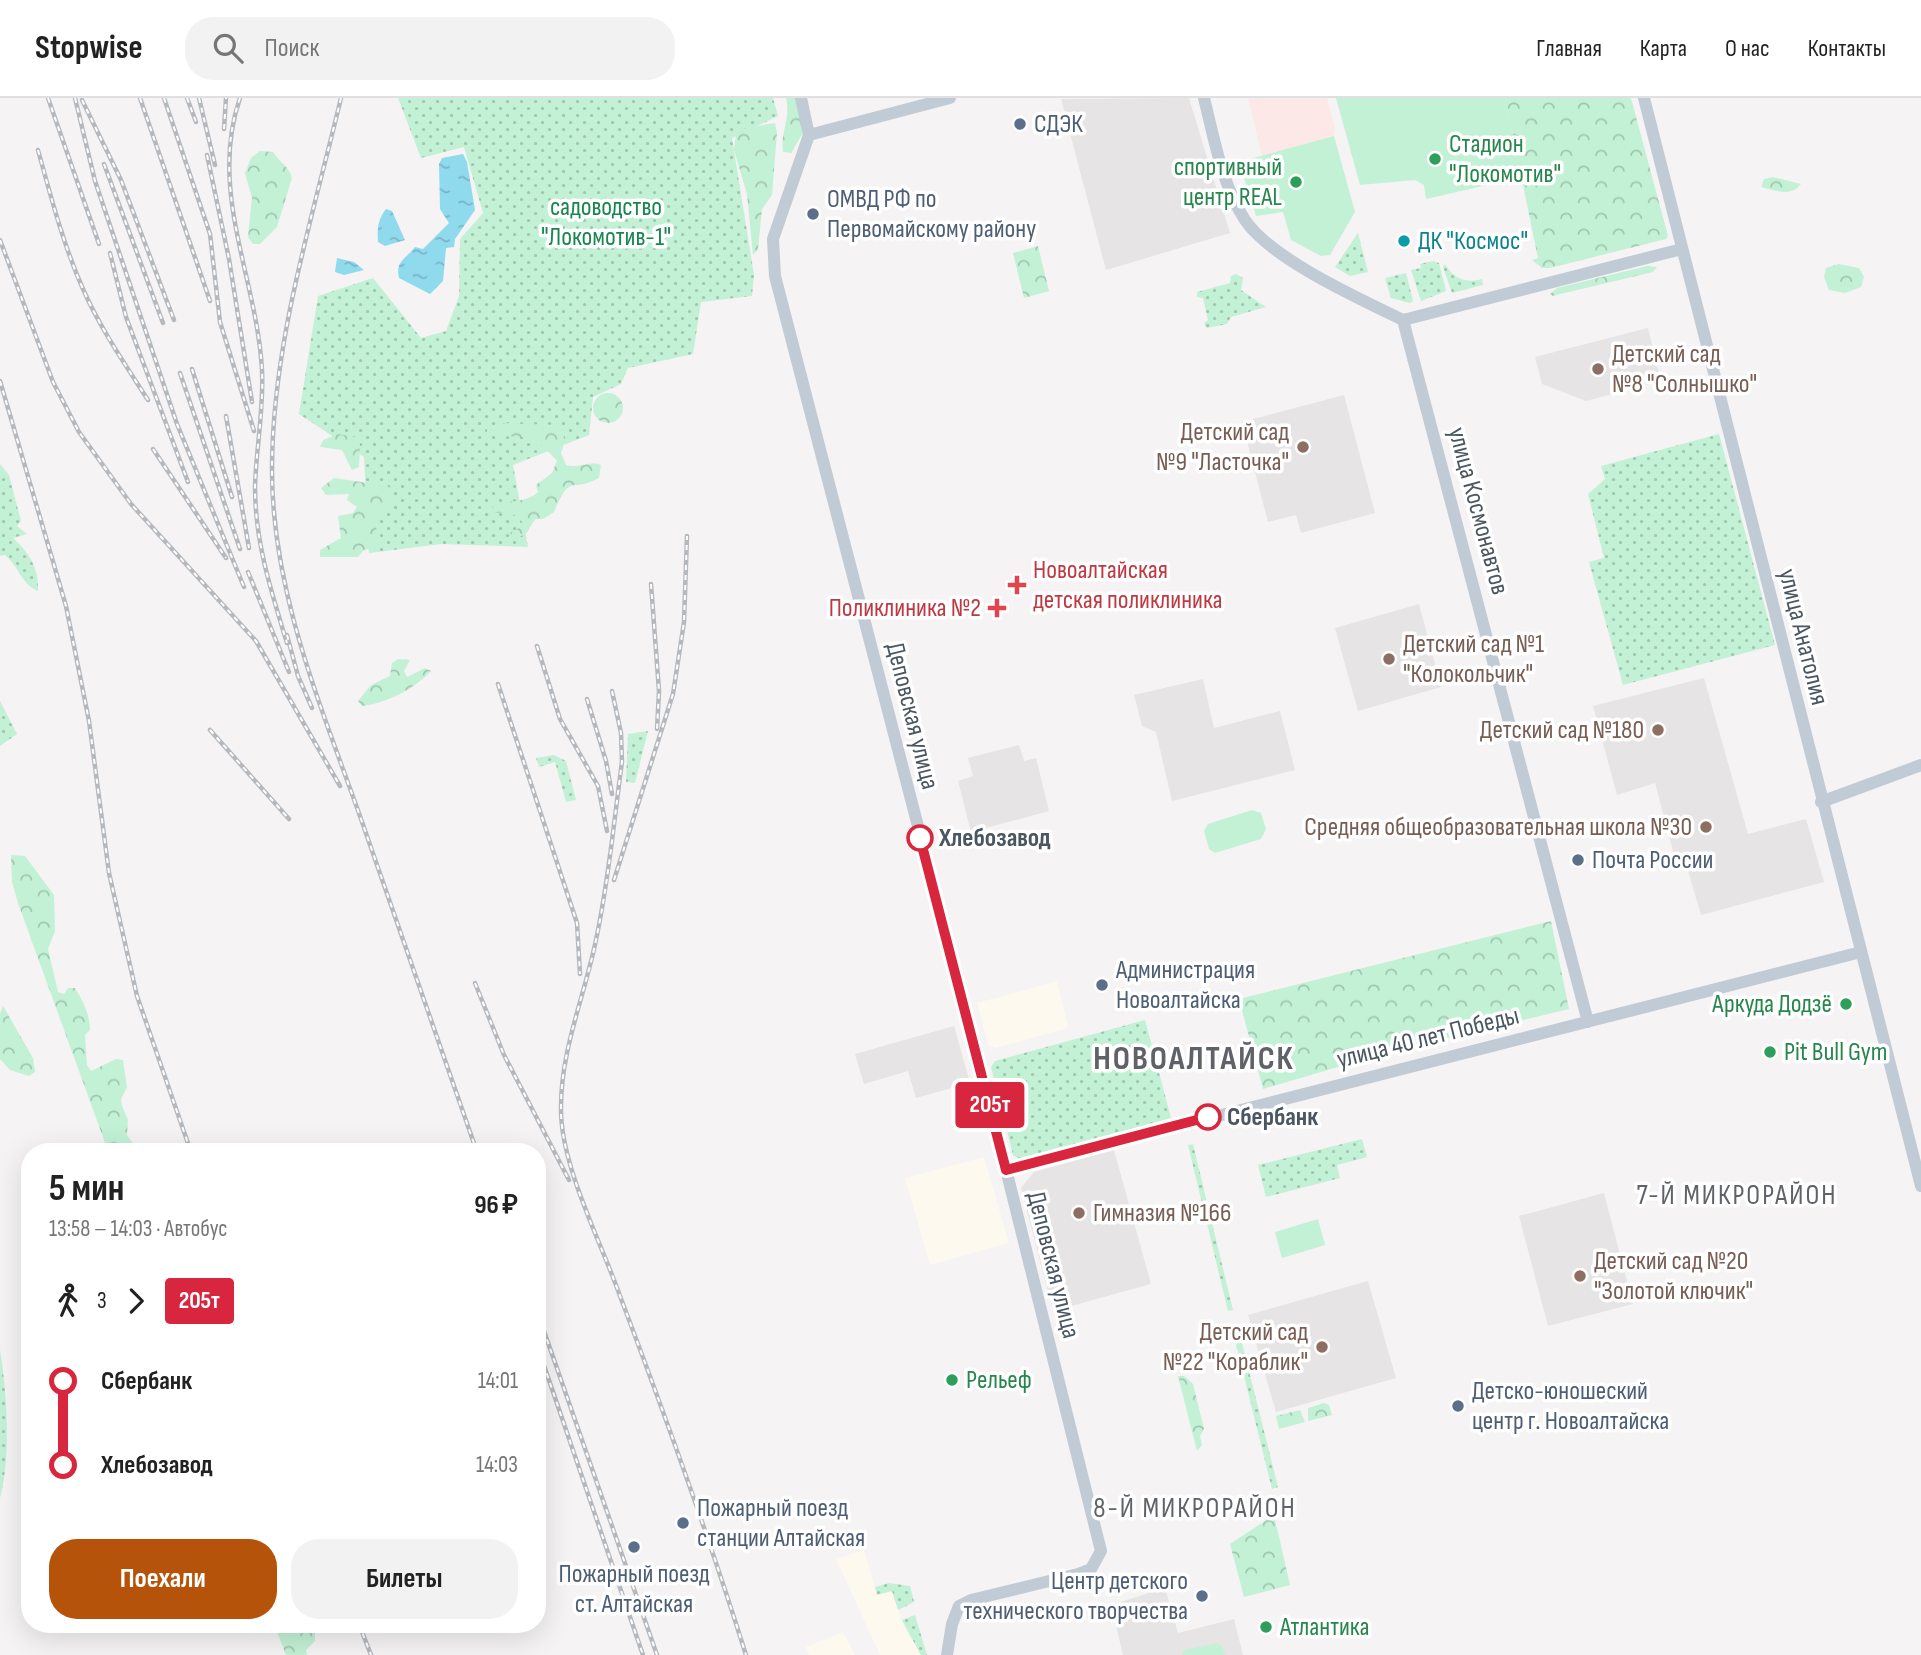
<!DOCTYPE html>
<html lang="ru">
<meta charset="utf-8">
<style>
:root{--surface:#fff;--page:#f2f2f2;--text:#222;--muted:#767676;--line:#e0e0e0;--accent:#b45309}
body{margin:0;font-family:"Sofia Sans Condensed",sans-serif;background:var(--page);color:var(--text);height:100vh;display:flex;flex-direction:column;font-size:26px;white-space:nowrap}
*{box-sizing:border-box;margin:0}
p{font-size:23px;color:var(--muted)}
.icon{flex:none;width:38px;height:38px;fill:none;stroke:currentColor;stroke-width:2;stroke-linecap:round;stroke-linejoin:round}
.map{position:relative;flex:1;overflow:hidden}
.details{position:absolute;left:21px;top:1045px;width:525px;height:490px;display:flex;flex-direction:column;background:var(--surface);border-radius:28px;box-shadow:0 7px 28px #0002}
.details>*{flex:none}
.badge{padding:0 14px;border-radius:5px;font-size:24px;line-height:46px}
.map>.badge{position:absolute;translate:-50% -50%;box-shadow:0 0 0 4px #fff}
.legs{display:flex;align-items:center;gap:10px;height:77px;padding:0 28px;font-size:23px}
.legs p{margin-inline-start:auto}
.head{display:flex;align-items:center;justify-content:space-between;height:119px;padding:0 28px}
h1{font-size:38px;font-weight:700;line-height:52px}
.action{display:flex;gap:14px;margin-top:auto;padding:14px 28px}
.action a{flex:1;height:80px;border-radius:28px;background:var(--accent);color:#fff;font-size:28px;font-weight:700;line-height:80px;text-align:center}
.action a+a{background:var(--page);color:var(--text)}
ul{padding:0 28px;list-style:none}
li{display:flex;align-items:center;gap:24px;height:84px;font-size:26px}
li i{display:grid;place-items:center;width:10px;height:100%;margin:0 9px;background:currentColor}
li i::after{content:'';width:18px;height:18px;margin:-9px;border:5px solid;border-radius:50%;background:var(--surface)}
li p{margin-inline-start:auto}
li:first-child i{background:linear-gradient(#0000 50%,currentColor 0)}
li:last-child i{background:linear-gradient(currentColor 50%,#0000 0)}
header{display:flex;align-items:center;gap:42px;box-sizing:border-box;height:98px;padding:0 35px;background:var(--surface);border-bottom:2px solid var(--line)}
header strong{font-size:33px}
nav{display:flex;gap:38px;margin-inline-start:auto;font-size:24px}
.search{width:490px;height:63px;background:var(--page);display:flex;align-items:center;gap:18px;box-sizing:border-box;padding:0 24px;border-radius:28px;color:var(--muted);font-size:26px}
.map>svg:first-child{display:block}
</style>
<header>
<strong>Stopwise</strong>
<div class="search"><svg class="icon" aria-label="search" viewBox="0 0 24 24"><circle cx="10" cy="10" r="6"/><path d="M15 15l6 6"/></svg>Поиск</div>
<nav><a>Главная</a><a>Карта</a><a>О нас</a><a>Контакты</a></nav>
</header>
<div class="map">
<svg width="1921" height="1557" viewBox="0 0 1921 1557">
<defs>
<pattern id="grass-dots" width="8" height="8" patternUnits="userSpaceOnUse" patternTransform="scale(1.75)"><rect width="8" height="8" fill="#c3f1d5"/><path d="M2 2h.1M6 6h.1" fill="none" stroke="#a0c6b0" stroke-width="1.8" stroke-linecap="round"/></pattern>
<pattern id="forest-crowns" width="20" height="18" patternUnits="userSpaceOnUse" patternTransform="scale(1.75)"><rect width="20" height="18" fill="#c3f1d5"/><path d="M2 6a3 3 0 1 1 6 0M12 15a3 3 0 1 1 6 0" fill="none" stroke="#a0c6b0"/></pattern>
<pattern id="water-ripples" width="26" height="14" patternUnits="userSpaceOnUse" patternTransform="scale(1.75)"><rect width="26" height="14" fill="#90daee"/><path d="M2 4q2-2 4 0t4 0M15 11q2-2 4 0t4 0" fill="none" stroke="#78b4c4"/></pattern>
</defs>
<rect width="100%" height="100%" fill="#f5f3f3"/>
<path fill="#fdf9ef" d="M1057,883L1068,927L1064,931L996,950L988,947L977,905Z
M984,1059L1009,1145L930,1167L905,1080Z
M864,1452L877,1496L892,1493L904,1529L921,1557H880L836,1461Z
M843,1534L855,1557H809L806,1549Z"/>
<path fill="#e6e4e5" d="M1189,0L1230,135L1106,172L1061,1Z
M1648,230L1661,283L1586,303L1542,286L1535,259Z
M1344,297L1375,415L1301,435L1296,417L1268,424L1242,324Z
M1419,506L1441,589L1358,613L1335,530Z
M1704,580L1748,736L1806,721L1824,784L1701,817L1684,759L1675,761L1655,685L1617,697L1593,608Z
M1203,581L1214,630L1280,613L1295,672L1172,703L1156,634L1142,628L1134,597Z
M1019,647L1024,663L1036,660L1049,713L971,734L958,683L973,678L968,660Z
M954,928L970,985L916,1000L908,973L864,986L855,956Z
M1114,1052L1151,1186L1053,1213L1021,1090L1034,1074Z
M1604,1095L1633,1206L1548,1228L1519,1118Z
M1368,1183L1396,1280L1276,1314L1248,1217Z
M1165,1490L1178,1535L1234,1521L1243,1557H1123L1111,1507Z"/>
<path fill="#fce8e6" d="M1248,0H1327L1335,31L1334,38L1262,58Z"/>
<path fill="url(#grass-dots)" d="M398,0H773L778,18L732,40L754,177L752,198L701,204L693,256L628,270L621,286L593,299L589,337L513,367L528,449L442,446L369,455L364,359L299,316L318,198L373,180L421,240L446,233L459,198L460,141L483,115L464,49L421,60Z
M1358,135L1368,174L1350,178L1335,169Z
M1433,163L1439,165L1446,193L1421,203L1411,172L1421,170L1420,166Z
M1445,166C1453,180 1466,186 1482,181L1483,187L1452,195L1443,169Z
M1406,175L1413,203L1410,205L1391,200L1385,180Z
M1236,176L1243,180L1241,192L1266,209L1231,219L1227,226L1207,230L1204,225L1208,222L1203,200L1197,199V194L1230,185L1231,178Z
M1719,336L1775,547L1623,587L1589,464L1604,460L1588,396L1605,381L1601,368Z
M0,366L9,377L21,423L17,428L27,436L13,440C30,455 39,471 38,493C20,485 19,468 5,457L0,458Z
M0,603L17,636L0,648Z
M648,633L635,685L626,684L628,636Z
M554,657L566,663L576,702L566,704L555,664L539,669L536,660Z
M1145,922L1171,1020L1029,1059L1020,1061L1013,1057L991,969L995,963Z
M1362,1041L1367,1059L1337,1067L1340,1080L1266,1099L1258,1067Z
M1193,1046L1233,1212L1228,1213L1188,1047Z
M1240,1237L1278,1389L1272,1391L1234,1238Z
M0,1252C7,1294 11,1359 0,1400Z
M889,1485L910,1488L914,1504L898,1512L892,1493L877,1497L875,1489Z
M915,1517L927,1557H921L902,1522Z"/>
<path fill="url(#forest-crowns)" d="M786,0H796L803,35L791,55L783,54C780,35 791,20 786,0Z
M1505,0H1631L1668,138L1666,141L1550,170H1542L1532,162L1538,160Z
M775,25L777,35L772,97L762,111L758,151L753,157L747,96L734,52L736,36L742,31Z
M260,53L273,54C279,64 289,68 292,80L277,129L260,146H253L248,139L252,100L245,75L251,60Z
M1773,79L1801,86C1790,100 1775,92 1761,89L1764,81Z
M1038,148L1049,193L1024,200L1013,155Z
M1839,166L1859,170L1864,179L1861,189L1845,195L1829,192L1824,179L1826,170Z
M1647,168L1657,169L1653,174L1552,198L1550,196L1557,190Z
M593 310a15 15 0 1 1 30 0a15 15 0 1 1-30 0Z
M501,325L554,327L561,330L565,343L561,355L566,367C578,371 589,362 601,367L599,380C569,396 572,373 554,414L543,421H536C524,434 534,435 512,441L508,436L519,430L522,424C515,413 505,415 494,415L492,409C507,401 525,406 538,394L536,387L552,375L557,363C531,332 524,341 487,337V331Z
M338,336L355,339L360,346L359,369L352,372L342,352L320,349L323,342Z
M334,380L388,388L394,394L389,409L374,426L381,440L377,447L363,453L358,459H320V452L341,440L338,418L353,415L357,409L347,402L349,396L326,397L321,390Z
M398,561L410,562L404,573L407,579L425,570L431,573C416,590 385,606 362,608L358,603L371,587L390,578L392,565Z
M11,757L25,758L54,797L55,833L48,851L58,894L64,896L68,890H75C83,903 90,917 90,932L85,937L87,967L91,973L116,961L123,962L127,989L121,1001L122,1008L128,1022L127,1037L138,1053H108L18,805L12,784Z
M1551,823L1569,911L1382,956L1263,991L1239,901Z
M3,908L33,960L35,974L29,978L10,972L0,961V916Z
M1178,1278H1184L1193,1286L1204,1331L1200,1338L1202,1347L1197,1353Z
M1324,1305L1329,1307L1332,1317L1308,1323V1310Z
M1300,1312L1305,1324L1279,1331L1276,1318Z
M1274,1417L1290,1487L1244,1499L1230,1446Z
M274,1526H315V1543L306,1552L307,1557H286Z"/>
<path fill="#c3f1d5" d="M1336,0H1505L1522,79L1426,101L1424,87L1415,82L1360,87Z
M1334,38L1355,114L1330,157L1321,158L1291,142L1283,114L1256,118L1239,64Z
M1252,712L1261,715L1266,731L1261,741L1215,755L1209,751L1204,733L1208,726Z
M1318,1121L1325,1147L1282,1160L1275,1134Z
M1217,1545L1222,1548L1225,1557H1182L1185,1552Z"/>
<path fill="url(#water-ripples)" d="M463,56L467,64L475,112L455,141L454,149L446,150L443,183L430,196L399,180C395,163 406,161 415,149L423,151L449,125L440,111L439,66L442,60Z
M386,111L392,113L405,142L385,148L378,144C377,131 378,121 386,111Z
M337,160L354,164L364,172L344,177L335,174Z"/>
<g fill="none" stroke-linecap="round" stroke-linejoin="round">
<path stroke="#c1cbd6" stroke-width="12" d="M801,0L809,37L773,141L775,178L979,963L1101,1453L1091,1471L1078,1476L971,1502L959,1508L952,1526L947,1557
M1204,0C1214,40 1222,87 1245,122C1271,161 1360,201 1403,222L1588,924
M1644,0L1921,1088
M809,37L950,0
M1403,222L1682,151
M1821,704L1921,667
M1006,1072L1861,854"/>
<g stroke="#b5b8bd" stroke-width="4.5">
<path id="rail" d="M48,0L99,146
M75,0L82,29
M140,0L210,203
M164,0L210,136L220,224L254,333
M187,0L196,24
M199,0L215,67
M240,0C208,93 257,180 262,272C264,311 256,351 255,389C255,444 271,493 287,545
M341,0C312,122 272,246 272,372C272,494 321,608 361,721C400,832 438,943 477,1054
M82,2L121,82L174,222
M80,21L95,83L177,326L244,489
M224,31L226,0
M38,52C51,99 63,146 83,191C100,230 125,266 148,302
M207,57L229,161L252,304
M104,66L163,225
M0,142L53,284L79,334L131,406L256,543L340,688
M110,155L126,219L188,384
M192,271L232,399
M180,275L240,451
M0,283L66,508L89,623L109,775L137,898L191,1054
M226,318L249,450
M153,351L226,460
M248,474L289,574
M651,486L659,593L657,631
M287,537L298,578L312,610
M537,548L560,621L598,688L607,733
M498,586L577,825L580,876
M612,593L621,635L622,664C614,722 609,780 597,837C586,895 560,952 561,1012C561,1068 601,1144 620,1198C665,1317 708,1436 746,1557
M587,601L606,663L612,696
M210,632L289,721
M614,782L673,596L684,524L687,438
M475,885L504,957L569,1082
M537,1213L657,1557
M537,1247L643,1557
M359,1526L371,1557"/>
</g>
<use href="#rail" stroke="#fff" stroke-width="2" stroke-dasharray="5" stroke-linecap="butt"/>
</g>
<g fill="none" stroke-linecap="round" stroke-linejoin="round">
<g stroke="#fff" stroke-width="16">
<path id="line-1" d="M920,740L1006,1072L1208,1019"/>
</g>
<use href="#line-1" stroke="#d7263d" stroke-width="10"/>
</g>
<g fill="#5c6f8a" stroke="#fff" stroke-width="2.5">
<circle cx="1020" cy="26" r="7"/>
<circle cx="813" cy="116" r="7"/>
<circle cx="1578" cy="762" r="7"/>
<circle cx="1102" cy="887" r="7"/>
<circle cx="1458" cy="1308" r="7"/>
<circle cx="683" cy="1425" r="7"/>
<circle cx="634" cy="1449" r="7"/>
<circle cx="1202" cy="1498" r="7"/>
</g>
<g fill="#2e9e5b" stroke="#fff" stroke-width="2.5">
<circle cx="1435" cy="61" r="7"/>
<circle cx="1296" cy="84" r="7"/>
<circle cx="1846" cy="906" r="7"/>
<circle cx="1770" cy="954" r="7"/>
<circle cx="952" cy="1282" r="7"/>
<circle cx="1266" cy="1529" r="7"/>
</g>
<circle fill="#0f9aa8" stroke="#fff" stroke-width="2.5" cx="1404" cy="143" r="7"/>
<g fill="#8d6e63" stroke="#fff" stroke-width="2.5">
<circle cx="1598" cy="271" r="7"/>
<circle cx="1303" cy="349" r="7"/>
<circle cx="1389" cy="561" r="7"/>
<circle cx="1658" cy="632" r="7"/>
<circle cx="1706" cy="729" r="7"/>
<circle cx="1079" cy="1115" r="7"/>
<circle cx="1580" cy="1178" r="7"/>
<circle cx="1322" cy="1249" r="7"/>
</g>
<g fill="#e0444e" stroke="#fff" stroke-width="2.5">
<path d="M1013.5 476.5h7v7h7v7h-7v7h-7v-7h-7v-7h7z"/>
<path d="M993.5 499.5h7v7h7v7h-7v7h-7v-7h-7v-7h7z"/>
</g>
<g fill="#fff" stroke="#d7263d" stroke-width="3.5">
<circle cx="920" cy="740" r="12"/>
<circle cx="1208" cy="1019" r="12"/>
</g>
<g text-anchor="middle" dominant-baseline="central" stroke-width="7" stroke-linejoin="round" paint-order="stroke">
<g font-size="26" fill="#4e5e75" stroke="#fff" text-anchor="start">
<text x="1034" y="26">СДЭК</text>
<text x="827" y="101">ОМВД РФ по<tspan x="827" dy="30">Первомайскому району</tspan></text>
<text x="1592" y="762">Почта России</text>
<text x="1116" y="872">Администрация<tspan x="1116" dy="30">Новоалтайска</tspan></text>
<text x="1472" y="1293">Детско-юношеский<tspan x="1472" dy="30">центр г. Новоалтайска</tspan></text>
<text x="697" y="1410">Пожарный поезд<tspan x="697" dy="30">станции Алтайская</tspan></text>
<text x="634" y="1476" text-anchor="middle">Пожарный поезд<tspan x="634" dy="30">ст. Алтайская</tspan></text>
<text x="1188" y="1483" text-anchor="end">Центр детского<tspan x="1188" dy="30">технического творчества</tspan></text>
</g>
<g font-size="26" fill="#27864d" stroke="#fff" text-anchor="start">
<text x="1449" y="46">Стадион<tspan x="1449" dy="30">"Локомотив"</tspan></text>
<text x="1282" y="69" text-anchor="end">спортивный<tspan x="1282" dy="30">центр REAL</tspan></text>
<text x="1832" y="906" text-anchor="end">Аркуда Додзё</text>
<text x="1784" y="954">Pit Bull Gym</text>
<text x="966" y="1282">Рельеф</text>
<text x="1280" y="1529">Атлантика</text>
</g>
<g font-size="26" fill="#17864f" stroke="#fff">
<text x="606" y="109">садоводство<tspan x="606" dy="30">"Локомотив-1"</tspan></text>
</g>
<g font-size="26" fill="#0d838f" stroke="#fff" text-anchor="start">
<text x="1418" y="143">ДК "Космос"</text>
</g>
<g font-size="26" fill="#785e54" stroke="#fff" text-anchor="start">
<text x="1612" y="256">Детский сад<tspan x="1612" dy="30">№8 "Солнышко"</tspan></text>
<text x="1289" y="334" text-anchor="end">Детский сад<tspan x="1289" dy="30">№9 "Ласточка"</tspan></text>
<text x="1403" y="546">Детский сад №1<tspan x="1403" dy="30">"Колокольчик"</tspan></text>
<text x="1644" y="632" text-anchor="end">Детский сад №180</text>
<text x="1692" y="729" text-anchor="end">Средняя общеобразовательная школа №30</text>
<text x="1093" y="1115">Гимназия №166</text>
<text x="1594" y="1163">Детский сад №20<tspan x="1594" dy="30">"Золотой ключик"</tspan></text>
<text x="1308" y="1234" text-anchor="end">Детский сад<tspan x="1308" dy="30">№22 "Кораблик"</tspan></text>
</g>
<g font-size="26" fill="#4a5661" stroke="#fff">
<text transform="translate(1478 413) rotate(75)">улица Космонавтов</text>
<text transform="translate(1803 539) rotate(76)">улица Анатолия</text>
<text transform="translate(912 618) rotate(76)">Деповская улица</text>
<text transform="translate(1428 940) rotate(-14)">улица 40 лет Победы</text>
<text transform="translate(1053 1167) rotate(76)">Деповская улица</text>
</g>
<g font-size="26" fill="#be3a42" stroke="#fff" text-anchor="start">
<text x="1033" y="472">Новоалтайская<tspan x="1033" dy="30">детская поликлиника</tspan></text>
<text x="981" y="510" text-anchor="end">Поликлиника №2</text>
</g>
<g font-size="26" font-weight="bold" fill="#4a5661" stroke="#fff" text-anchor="start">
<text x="939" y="740">Хлебозавод</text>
<text x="1227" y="1019">Сбербанк</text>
</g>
<g font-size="28" letter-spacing="2" fill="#5f6368" stroke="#fff">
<text x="1737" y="1097">7-Й МИКРОРАЙОН</text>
<text x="1195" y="1410">8-Й МИКРОРАЙОН</text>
</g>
<g font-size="33" font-weight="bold" letter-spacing="2" fill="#5f6368" stroke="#fff">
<text x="1194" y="961">НОВОАЛТАЙСК</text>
</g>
</g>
</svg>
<b class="badge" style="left:990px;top:1007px;background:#d7263d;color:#fff">205т</b>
<section class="details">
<div class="head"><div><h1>5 мин</h1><p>13:58 – 14:03 · Автобус</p></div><b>96 ₽</b></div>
<div class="legs"><svg class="icon" aria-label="walk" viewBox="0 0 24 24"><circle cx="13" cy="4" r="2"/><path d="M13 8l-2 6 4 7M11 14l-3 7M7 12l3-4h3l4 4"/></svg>3<svg class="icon" aria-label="forward" viewBox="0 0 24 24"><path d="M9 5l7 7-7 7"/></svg><b class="badge" style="background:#d7263d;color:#fff">205т</b></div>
<ul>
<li><i style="color:#d7263d"></i><b>Сбербанк</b><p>14:01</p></li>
<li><i style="color:#d7263d"></i><b>Хлебозавод</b><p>14:03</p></li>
</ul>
<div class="action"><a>Поехали</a><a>Билеты</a></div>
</section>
</div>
